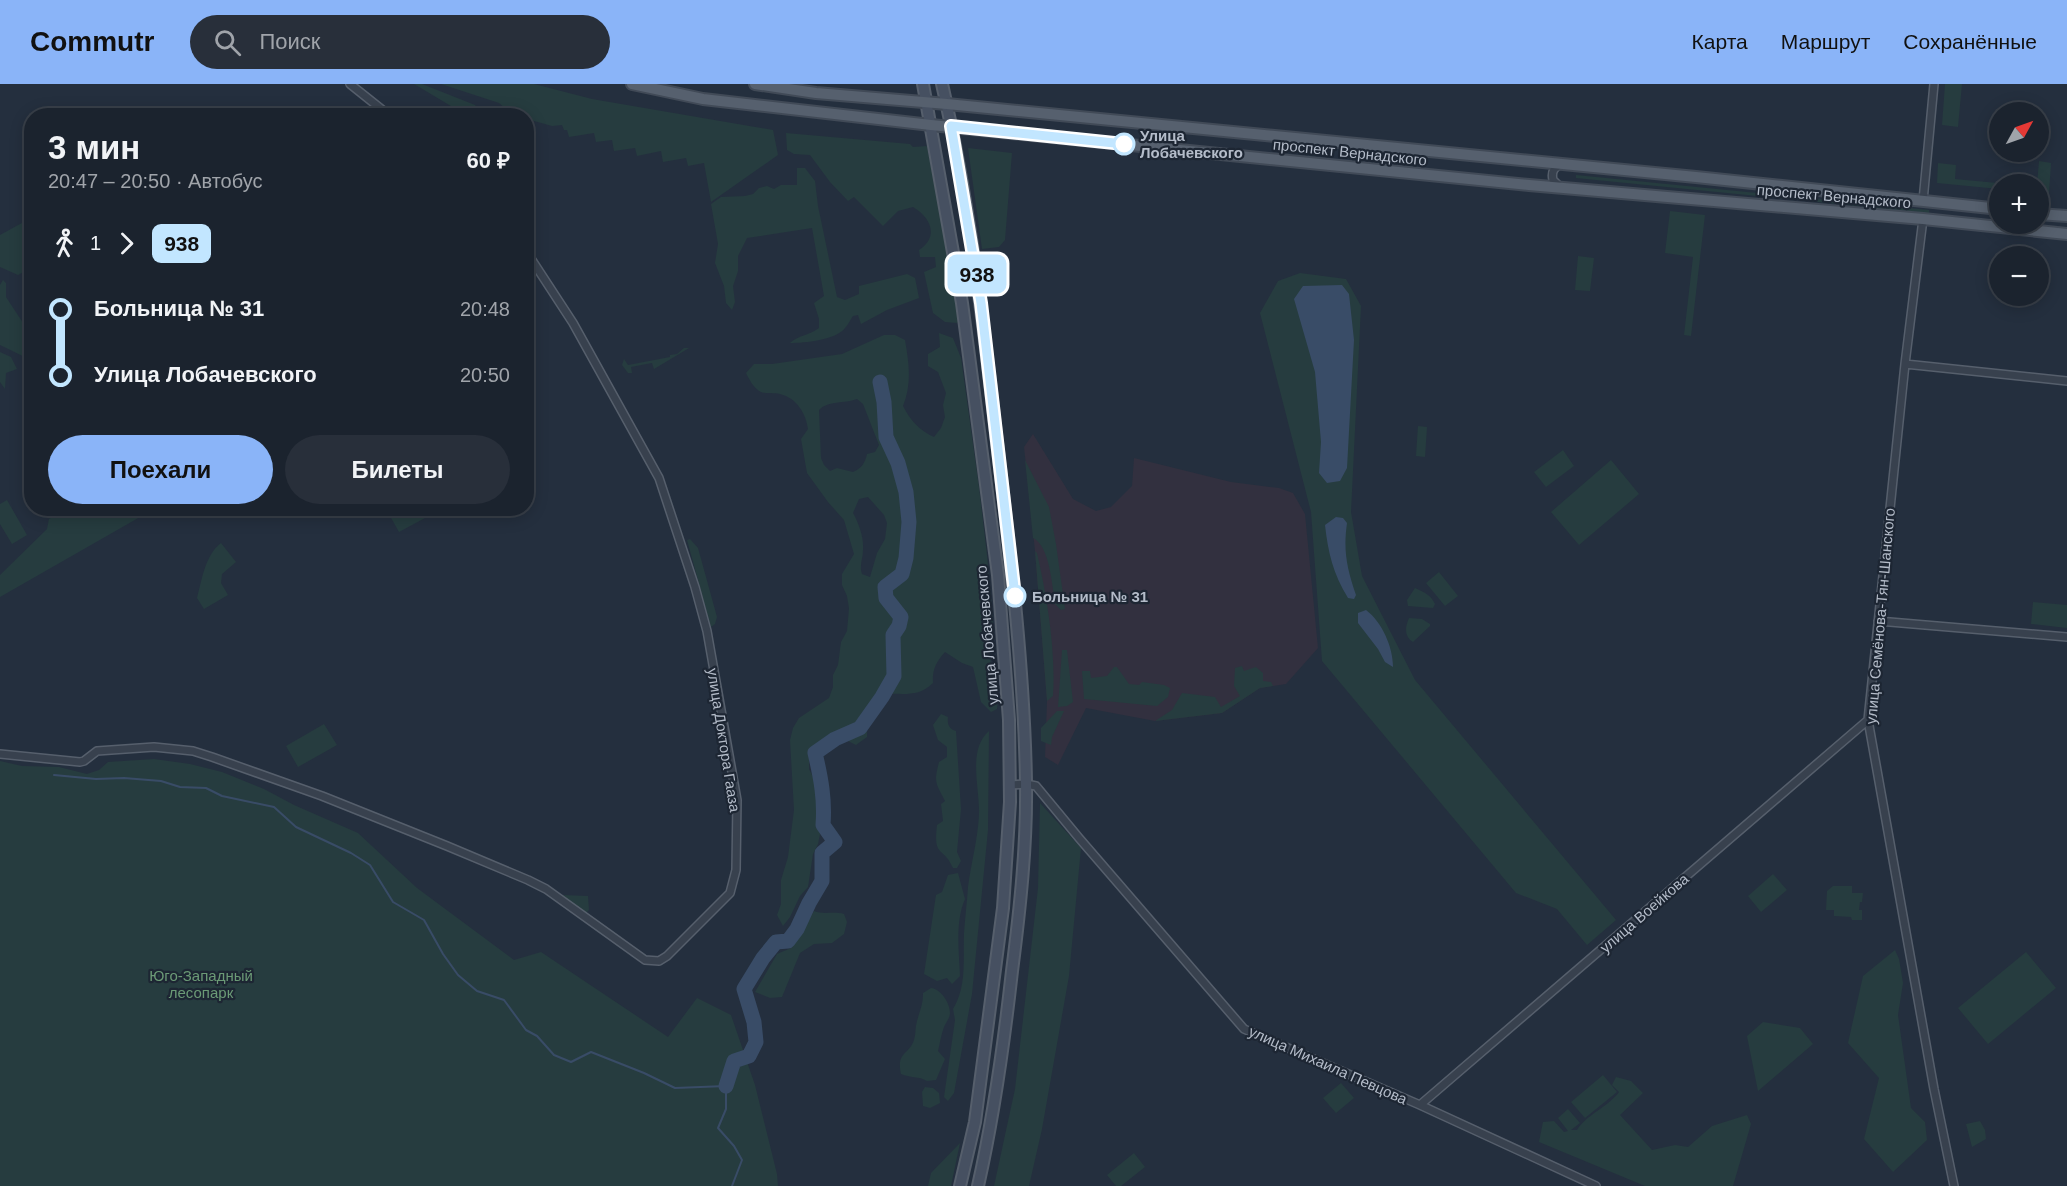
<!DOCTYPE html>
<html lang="ru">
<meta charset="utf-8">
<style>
:root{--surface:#1b232e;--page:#282f3a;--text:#f1f3f6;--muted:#a0a4aa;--line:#39404a;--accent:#8ab4f8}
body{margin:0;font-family:Helvetica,sans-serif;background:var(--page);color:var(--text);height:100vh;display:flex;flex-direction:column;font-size:22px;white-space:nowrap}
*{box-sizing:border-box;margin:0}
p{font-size:20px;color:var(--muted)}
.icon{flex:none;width:33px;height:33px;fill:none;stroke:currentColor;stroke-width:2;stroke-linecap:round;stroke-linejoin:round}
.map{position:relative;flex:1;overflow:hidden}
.drawer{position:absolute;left:24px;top:24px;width:510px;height:408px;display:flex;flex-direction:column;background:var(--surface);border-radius:24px;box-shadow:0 3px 15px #0003,0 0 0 2px var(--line)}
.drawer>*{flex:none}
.badge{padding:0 12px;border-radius:9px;font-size:21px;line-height:39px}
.needle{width:39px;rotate:50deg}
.controls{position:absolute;left:1989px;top:18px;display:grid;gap:12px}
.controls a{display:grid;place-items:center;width:60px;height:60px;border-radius:50%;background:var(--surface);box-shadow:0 3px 15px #0003,0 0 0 2px var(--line);font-size:30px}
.map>.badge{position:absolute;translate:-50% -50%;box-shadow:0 0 0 3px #fff}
.legs{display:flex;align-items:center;gap:9px;height:66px;padding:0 24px;font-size:20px}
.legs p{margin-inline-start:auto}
.summary{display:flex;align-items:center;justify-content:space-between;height:102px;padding:0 24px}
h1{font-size:33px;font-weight:700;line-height:45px}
.cta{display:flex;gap:12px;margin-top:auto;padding:12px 24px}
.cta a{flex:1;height:69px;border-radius:36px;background:var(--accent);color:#111;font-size:24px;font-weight:700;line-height:69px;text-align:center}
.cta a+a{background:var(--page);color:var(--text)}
ul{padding:0 24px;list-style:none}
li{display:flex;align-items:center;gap:21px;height:66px;font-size:22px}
li i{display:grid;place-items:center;width:9px;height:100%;margin:0 8px;background:currentColor}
li i::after{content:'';width:15px;height:15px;margin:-8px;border:4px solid;border-radius:50%;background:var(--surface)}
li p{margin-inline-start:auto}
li:first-child i{background:linear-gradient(#0000 50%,currentColor 0)}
li:last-child i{background:linear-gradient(currentColor 50%,#0000 0)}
header{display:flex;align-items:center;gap:36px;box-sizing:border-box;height:84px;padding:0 30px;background:var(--accent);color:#111}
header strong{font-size:28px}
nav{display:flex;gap:33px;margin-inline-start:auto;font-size:21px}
.search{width:420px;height:54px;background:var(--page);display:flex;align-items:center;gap:15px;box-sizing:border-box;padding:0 21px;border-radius:33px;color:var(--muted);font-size:22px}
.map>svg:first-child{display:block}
</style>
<header>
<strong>Commutr</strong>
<div class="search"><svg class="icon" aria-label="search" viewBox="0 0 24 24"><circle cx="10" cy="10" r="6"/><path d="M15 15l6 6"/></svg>Поиск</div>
<nav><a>Карта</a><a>Маршрут</a><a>Сохранённые</a></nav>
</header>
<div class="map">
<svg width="2067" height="1102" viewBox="0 0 2067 1102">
<rect width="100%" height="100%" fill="#242f3e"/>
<path fill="#32303f" d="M1033,350L1073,415L1096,427L1111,423L1132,402L1134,374L1231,398L1279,404L1293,409L1305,430L1318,564L1286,600L1260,604L1222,629L1155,637L1086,624L1058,681L1045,673L1047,617L1035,467L1024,363Z"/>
<path fill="#263c3f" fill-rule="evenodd" d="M414,0H422L475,21L481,31H466Z
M441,0H534L592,15L773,46L778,71L711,118L704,79L688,82L686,74L663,78L661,67L637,72L635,64L614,67L612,56L596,58L594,49L569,53L567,46H564L562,41L552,42L527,35L526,32L513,31L499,19Z
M1945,0H1962L1958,43L1942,41Z
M786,49L910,60L913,63L927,62L961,234L957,239L945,238L933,229L924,188L936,183L935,173H920L919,166C940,152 930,133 913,123L898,127L883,142L854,113L848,117L830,98L810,71L794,70L787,66Z
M968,64L1012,69L1005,156L999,163L982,165Z
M2039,77L2051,79L2049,109L2039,108L2038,100H2037Z
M1938,79L1956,81L1955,95L2008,100H2000L1999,105L1937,99Z
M797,84H805L815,97L818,122L837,213L845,216L859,210V202L907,190L915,194L919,214L887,226L861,240L858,231L853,232C850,236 848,241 845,244C836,256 805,259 790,259C799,251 810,251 819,244V235L814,219L824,212L812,144L747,154L738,172V187L733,202L735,218L732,226L726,219L724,202L715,179L718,160L711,120L721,113L745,112L753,110L759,104L767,102L774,105L781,101H797Z
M1576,91L1929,126V129L1576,94Z
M1670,127L1705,131L1691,252L1684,251L1693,173L1665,169Z
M31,134V184L18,191L0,183V151Z
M1578,172L1594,174L1590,207L1575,206Z
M1300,189L1346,195L1361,222L1351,428L1362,492L1415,596L1616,836L1587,861L1557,825L1516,809L1322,577L1311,428L1260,229L1278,197Z
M3,196L6,199V213L31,251V276L0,261V201Z
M939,249L953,254L961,274L979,403L987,471L993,536L989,604L998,614L997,625L991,628L981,618L973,583L962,579L945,568C936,578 932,586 933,599C916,616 899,607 878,611L864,630L867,643V653L856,661L832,649L809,674V685L814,695L820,750L818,760L813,770L808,803L800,812L790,833L783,842L777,831L781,820V796L788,773L794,726L790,656L793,644L799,634L829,614L833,603V591L838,581L841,558L847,547L848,536L849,524L847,512L842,501V490L854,470L844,436L828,418L807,389L801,355L808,345C806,330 797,314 780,310C774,309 766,310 761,308C754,305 749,295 746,289L754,280H772L842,270L884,251H895L905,256C909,279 912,300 903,322C910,336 920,347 934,353L941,344L945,333L943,321L946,309L938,288L928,282V270L940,263ZM857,315L863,320L879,361L875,368L867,370C865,379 862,384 853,388L837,384L830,387L824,381L821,374L819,326C829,316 844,320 857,315ZM868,413L884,431L887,439L885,455L877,469L870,493L862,490C859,481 863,475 863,466C864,453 859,440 853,429L859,415Z
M684,264H689L654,285L652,279L631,283L632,289H628L622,281L624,275L628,281L670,273V271L677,270Z
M0,268L11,273L17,285L6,289L5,305L0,298Z
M1418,342L1427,343L1425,373L1416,372Z
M1563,366L1574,382L1546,403L1534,388Z
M1025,376L1049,423L1056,460L1065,525L1061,526L1055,520C1052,502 1050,462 1033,454Z
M1611,376L1639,410L1579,461L1551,428Z
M7,416L27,451L12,460L0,440V420Z
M436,424L438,427L399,448L386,425Z
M67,425H154L0,513V491L47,445L49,435Z
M690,455L698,464L717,533L715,540L711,543L687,456Z
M221,459L236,478L222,490L221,499L228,511L204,525L197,514C202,496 205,471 221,459Z
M1035,467L1037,469C1047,512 1056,568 1053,612L1047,617Z
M1439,488L1458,512L1445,522L1426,499Z
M1415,504C1424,508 1431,511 1435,520L1433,524L1408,522L1407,516Z
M2033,518L2067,521V544L2031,540Z
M1409,534L1422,535L1430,540V542L1413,558C1404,552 1405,543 1409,534Z
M1062,566H1067L1073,618L1067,622L1058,623Z
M1242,582L1244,587L1256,583L1263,589V597L1271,598L1273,602L1260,604L1222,629L1155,637L1172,626L1182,609L1215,613L1221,623L1240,612L1234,602L1235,584Z
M1114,583H1117L1129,600L1139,601L1142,598L1164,601L1170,604L1168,613L1157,622L1084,615L1082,587H1090L1091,594L1107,592Z
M1057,627H1064L1052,653L1051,661L1041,657V644Z
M941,630L948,633C947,640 949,645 956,647L961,725L957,768L961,777L957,784H953C943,761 933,775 937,741L943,737L941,720L945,717C935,698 934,698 939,678L947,673V663L938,656L933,641Z
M324,640L337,661L298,683L286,662Z
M989,647L988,746L972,910L954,1009L948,1017L944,1013L955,936L953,925C967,902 963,875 964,849C965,834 967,818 968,803C971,779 978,755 979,730C980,704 967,666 989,647Z
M154,675L190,680L222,688L264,705L294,721L358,749L417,804L514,876L541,868L668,953L697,914L731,931L755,1001L777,1090L778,1102H0V677L22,682L59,683L87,690L99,686L108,678Z
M1040,719L1081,764L1069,892L1042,1045L1029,1102H994L1015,1005L1038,804Z
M958,789L965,815C955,838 959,867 960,892L952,900L947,894L937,897L924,890L936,811L942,808L948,791Z
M1773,790L1787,806L1761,828L1748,812Z
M1833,802H1852V809H1863L1862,818H1860L1859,826H1862V836H1852L1851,833L1834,832V826H1826L1827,807Z
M562,811L588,812L589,826L586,829Z
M814,827C823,831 834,827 844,830L847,838L844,850L832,859L814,860L800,869L782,913L770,914L755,908L777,870L791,864Z
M1895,866L1899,875L1903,899L1898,931L1911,1024L1925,1038L1927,1056L1893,1088L1864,1055L1879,994L1848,959L1863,892Z
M2026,868L2056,904L1988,960L1958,924Z
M931,904C941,905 950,919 950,929C950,934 946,938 944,943C941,951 940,959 938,967L945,975L936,996L927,997C919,992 910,994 901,990C896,968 909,971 914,956C916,950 915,943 917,937C920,926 923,921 923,909Z
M1763,938L1800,944L1813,960L1758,1007L1747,952Z
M1603,991L1617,1008L1585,1034L1571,1018Z
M1616,993L1631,997L1643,1009L1620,1031L1652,1066L1675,1061L1688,1063L1712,1042L1747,1031L1751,1040L1733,1102H1645L1539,1058L1543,1038L1554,1037L1564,1048L1568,1047L1558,1034L1568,1025L1580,1039L1571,1046H1577C1587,1030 1607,1024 1619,1008L1612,1001Z
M1341,999L1354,1014L1336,1029L1323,1014Z
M925,1003L933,1004L939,1009L940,1019L930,1024L923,1022L922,1008Z
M1980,1037L1985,1046L1986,1055L1972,1063L1966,1040Z
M960,1059L951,1102H928L931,1089Z
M1134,1069L1145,1083L1121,1102H1116L1107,1091Z"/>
<path fill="#394c67" d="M1342,201L1349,210L1354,256L1347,384L1340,397L1327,399L1319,389L1321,358L1315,288L1294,215L1303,202Z
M1336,433L1343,434L1347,439C1343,467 1347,485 1356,511L1354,515L1348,514C1333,490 1328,468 1325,441Z
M1366,526C1382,538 1393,563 1393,583L1385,578L1378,565L1358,539V529Z"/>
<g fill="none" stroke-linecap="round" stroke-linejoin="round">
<path stroke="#394c67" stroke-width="2" d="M54,691L96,695L124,694L161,697L180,703L206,704L222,712L274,723L296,743L351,769L370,781L393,818L424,836L443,870L458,891L477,907L504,916L526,946L537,952L554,971L571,978L591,968L644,989L675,1004L726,1002V1025L718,1044L734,1062L742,1076L732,1102"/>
<path stroke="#394c67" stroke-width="15" d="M726,1002L734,977L749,972L756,958L754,938L744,905L763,874L776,858L788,857L797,845L809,819L822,797V769L835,758L823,741C825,716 821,694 815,669L835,655L860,644L882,613L894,592L893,551L899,542L901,533L886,514L885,503L902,490L906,474L909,438L906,408L898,379L886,353L884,318L880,298"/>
<g stroke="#565f6c" stroke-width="10">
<path id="street" d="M350,0L390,32
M1560,103L1553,96C1551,88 1554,82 1563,80
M1923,117L1934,0
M1923,135L1905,280L1868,636L1934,1005L1954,1102
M1905,280L2067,297
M1878,537L2067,553
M0,670L80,678L84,677L97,667L154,663L193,667L212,673L322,712L447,762L528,796L546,805L645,876L659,877L667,872L730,809L736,786L737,716L707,547L695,503L659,394L573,239L526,167
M1010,701L1026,700L1036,702L1079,754L1244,945L1420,1021L1596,1102
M1420,1021L1868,636"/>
</g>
<g stroke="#565f6c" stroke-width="14">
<path id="secondary" d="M923,0L962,219L998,491L1009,636L1010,718L1003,824L975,1038L960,1102
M942,0C968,113 982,227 995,342C1009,460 1024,578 1026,698C1027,761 1020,825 1012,887C1004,959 994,1031 978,1102"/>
</g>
<g stroke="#414a57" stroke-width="14">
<path id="primary" d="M632,0L703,15L931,41L1529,101L1923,135L2067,150
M755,0L816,9L947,20L1696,93L2000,125
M2038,130L2067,132"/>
</g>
<use href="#street" stroke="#38414e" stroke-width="7"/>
<use href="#secondary" stroke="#465061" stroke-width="10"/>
<use href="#primary" stroke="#56606e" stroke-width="10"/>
</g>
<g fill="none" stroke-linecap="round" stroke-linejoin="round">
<g stroke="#fff" stroke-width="14">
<path id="line-1" d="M1015,512L981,219L951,42L1124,60"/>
</g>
<use href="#line-1" stroke="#c2e6ff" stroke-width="9"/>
</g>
<g fill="#fff" stroke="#c2e6ff" stroke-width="3">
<circle cx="1124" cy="60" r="10"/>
<circle cx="1015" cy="512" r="10"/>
</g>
<g text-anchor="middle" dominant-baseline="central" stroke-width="4.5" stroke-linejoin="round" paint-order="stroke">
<g font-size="15" font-weight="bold" fill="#b4bcc9" stroke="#1d2633" text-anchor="start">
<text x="1140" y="51">Улица<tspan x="1140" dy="17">Лобачевского</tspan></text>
<text x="1032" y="512">Больница № 31</text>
</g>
<g font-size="15" fill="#b4bcc9" stroke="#1d2633">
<text transform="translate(1350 68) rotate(6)">проспект Вернадского</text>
<text transform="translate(1834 112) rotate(5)">проспект Вернадского</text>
<text transform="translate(1880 532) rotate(-85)">улица Семёнова-Тян-Шанского</text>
<text transform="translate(987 551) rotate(-95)">улица Лобачевского</text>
<text transform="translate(724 656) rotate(81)">улица Доктора Гааза</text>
<text transform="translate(1644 829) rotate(-41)">улица Воейкова</text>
<text transform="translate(1328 981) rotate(24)">улица Михаила Певцова</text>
</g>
<g font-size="15" fill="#6b9a76" stroke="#1d2633">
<text x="201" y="891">Юго-Западный<tspan x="201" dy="17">лесопарк</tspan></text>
</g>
</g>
</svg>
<div class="controls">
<a><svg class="needle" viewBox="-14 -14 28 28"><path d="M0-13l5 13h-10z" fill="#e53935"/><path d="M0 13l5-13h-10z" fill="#a0a4aa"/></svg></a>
<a>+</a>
<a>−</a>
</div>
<b class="badge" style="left:977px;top:190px;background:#c2e6ff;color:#111">938</b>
<section class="drawer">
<div class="summary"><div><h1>3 мин</h1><p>20:47 – 20:50 · Автобус</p></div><b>60 ₽</b></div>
<div class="legs"><svg class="icon" aria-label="walk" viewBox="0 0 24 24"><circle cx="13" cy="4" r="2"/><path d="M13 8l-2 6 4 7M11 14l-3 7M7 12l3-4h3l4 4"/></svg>1<svg class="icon" aria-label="forward" viewBox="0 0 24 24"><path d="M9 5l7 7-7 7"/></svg><b class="badge" style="background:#c2e6ff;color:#111">938</b></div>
<ul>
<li><i style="color:#c2e6ff"></i><b>Больница № 31</b><p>20:48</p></li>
<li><i style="color:#c2e6ff"></i><b>Улица Лобачевского</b><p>20:50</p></li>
</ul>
<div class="cta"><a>Поехали</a><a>Билеты</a></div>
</section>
</div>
